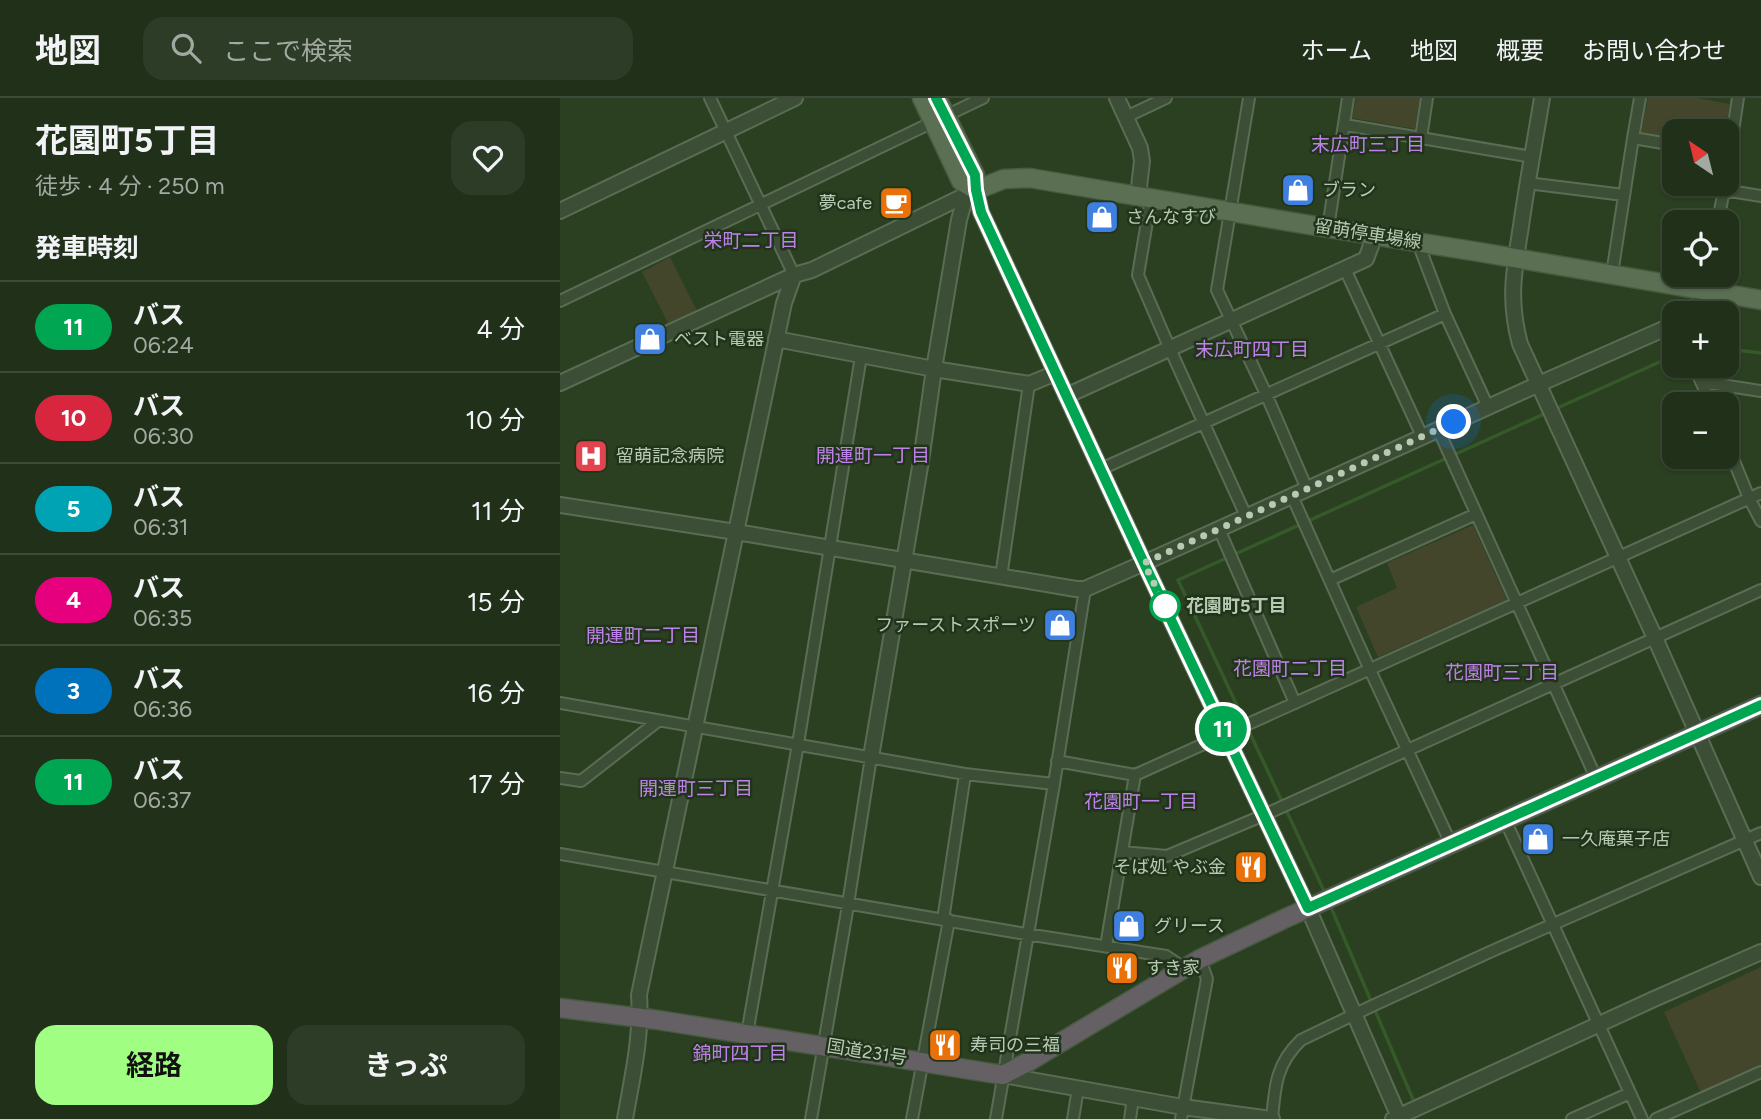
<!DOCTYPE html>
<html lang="ja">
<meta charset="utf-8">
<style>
:root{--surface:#203019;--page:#2d3c26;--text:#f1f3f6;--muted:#a2a9a2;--line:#3d4b38;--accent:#a0ff82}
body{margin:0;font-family:Figtree,"Noto Sans JP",sans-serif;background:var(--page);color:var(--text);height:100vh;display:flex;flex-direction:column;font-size:26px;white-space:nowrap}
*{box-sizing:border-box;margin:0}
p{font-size:23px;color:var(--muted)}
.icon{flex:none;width:38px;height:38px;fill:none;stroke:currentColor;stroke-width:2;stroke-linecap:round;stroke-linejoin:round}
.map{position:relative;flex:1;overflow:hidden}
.details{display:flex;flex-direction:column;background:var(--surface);width:560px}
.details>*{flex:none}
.badge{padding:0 14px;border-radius:23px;font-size:24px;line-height:46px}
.needle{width:46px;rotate:325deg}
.controls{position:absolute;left:1102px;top:21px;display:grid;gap:14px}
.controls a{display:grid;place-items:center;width:77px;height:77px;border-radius:14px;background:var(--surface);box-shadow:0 2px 5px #0004,0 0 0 2px var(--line);font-size:35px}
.you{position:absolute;width:35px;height:35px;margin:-18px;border:5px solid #fff;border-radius:50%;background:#1a73e8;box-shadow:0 0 0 10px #1a73e833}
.map>.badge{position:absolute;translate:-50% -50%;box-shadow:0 0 0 4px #fff}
h2{padding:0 35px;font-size:26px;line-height:63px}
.round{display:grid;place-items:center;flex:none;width:74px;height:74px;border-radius:21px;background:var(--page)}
.summary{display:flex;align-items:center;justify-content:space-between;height:119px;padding:0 35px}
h1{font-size:33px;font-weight:700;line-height:52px}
.primary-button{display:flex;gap:14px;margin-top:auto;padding:14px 35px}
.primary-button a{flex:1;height:80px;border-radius:21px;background:var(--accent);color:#111;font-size:28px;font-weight:700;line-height:80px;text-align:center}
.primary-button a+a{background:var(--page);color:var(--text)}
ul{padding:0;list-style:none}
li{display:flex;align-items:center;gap:21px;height:91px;padding:0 35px;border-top:2px solid var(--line)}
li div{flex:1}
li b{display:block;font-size:26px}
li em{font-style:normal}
li .badge{min-width:77px;font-weight:700;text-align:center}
header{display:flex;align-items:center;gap:42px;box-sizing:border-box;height:98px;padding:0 35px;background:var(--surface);border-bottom:2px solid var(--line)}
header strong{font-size:33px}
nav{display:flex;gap:38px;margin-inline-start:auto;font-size:24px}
.search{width:490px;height:63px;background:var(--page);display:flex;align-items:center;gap:18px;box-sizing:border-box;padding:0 24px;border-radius:21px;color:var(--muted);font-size:26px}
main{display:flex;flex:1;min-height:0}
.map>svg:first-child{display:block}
</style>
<header>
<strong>地図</strong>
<div class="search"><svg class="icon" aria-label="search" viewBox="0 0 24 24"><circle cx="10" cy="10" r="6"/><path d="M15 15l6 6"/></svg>ここで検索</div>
<nav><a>ホーム</a><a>地図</a><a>概要</a><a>お問い合わせ</a></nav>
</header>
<main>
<section class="details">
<div class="summary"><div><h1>花園町5丁目</h1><p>徒歩 · 4 分 · 250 m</p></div><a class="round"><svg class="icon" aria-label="heart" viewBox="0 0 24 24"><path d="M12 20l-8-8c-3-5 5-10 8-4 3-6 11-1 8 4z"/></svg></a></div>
<h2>発車時刻</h2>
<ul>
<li><span class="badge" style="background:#00a651;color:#fff">11</span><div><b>バス</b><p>06:24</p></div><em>4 分</em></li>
<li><span class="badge" style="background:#d7263d;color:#fff">10</span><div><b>バス</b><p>06:30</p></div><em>10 分</em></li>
<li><span class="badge" style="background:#00a3b4;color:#fff">5</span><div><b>バス</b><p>06:31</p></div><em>11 分</em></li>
<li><span class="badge" style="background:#e6007e;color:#fff">4</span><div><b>バス</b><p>06:35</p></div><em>15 分</em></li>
<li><span class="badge" style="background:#0072bc;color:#fff">3</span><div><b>バス</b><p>06:36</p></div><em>16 分</em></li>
<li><span class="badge" style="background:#00a651;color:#fff">11</span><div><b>バス</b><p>06:37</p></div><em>17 分</em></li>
</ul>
<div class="primary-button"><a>経路</a><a>きっぷ</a></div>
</section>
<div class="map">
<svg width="1201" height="1021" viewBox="0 0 1201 1021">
<rect width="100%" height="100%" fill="#2a4021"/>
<path fill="#43462a" d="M796,0H860L855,31L792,20Z
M1088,0H1137L1170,6L1165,33H1115V42L1081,36Z
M110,159L137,213L109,227L82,174Z
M913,427L947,502L818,559L796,509L837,490L827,465Z
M1201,869V968L1141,995L1104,914Z"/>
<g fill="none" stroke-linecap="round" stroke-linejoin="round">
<path stroke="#355928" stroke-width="3.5" d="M1167,251L1201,255
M993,312L1115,257
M766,797L618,482L986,315
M770,807L855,1006"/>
<g stroke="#5a6d54" stroke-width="14">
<path id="minor" d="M150,0L234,177
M689,0L657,192L706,296L747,391
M566,19L606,0
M785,27L972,59
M861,40L867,0
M1073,40L1115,47
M1167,73L1178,0
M967,85L1064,97
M1164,92L1201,98
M591,100L578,177L610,251L686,418
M1158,124L1165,86
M768,130L788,0
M858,145L885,216L928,309
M785,171L862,338
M1052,176L1073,40L1080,0
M1146,193L1149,177
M0,203L423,0
M1134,268L1151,306
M1142,284L1201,293
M878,331L1036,680
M1167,346L1189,400L1201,423
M541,371L885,216
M732,398L810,572L891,746
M659,431L735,605
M441,479L469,286
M770,482L916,416
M0,605L405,676L494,686
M497,663L575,677L1201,395
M0,680L21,683L98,623
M945,722L1082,1021
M562,754L607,758L704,717L1201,492
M0,756L454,834L606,858L624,870
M383,822L405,676
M546,848L575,677
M187,936L238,646L301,258
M251,1021L286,819L311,659
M352,1021L389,822
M436,1021L494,686L525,491
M513,1021L518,990
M570,1021L573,1000
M621,1021L647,881L640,861
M712,1021C715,988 716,966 741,942L812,908L932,853L1201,735
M1012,1021L1070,995
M1096,1021L1201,974"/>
</g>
<g stroke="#5a6d54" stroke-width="18">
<path id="tertiary" d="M557,0L580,50L582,63L578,98
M982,0C975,43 967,85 961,128C954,173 948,201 960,246L1095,540L1201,779
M0,113L235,0
M1131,215L1139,206L1146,193
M216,241L374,271L469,286L496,275
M0,285L234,177L252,172L416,92L421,114L584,465L748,810L839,1019
M506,298L806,161L815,137
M0,407L176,434L516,491H525L584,465L979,286L1115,226
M311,659L361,363L374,271L399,122L406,97
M443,977L623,1009L712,1021
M65,1021C72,980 82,939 79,897L224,205L234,177
M833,1021L1094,901L1201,854"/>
</g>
<g stroke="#485b42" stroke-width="21">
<path id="primary" d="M362,0L401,83L416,92
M377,0L415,77L416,92
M416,92L444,81L470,80L768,130L919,154L1201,202"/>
</g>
<g stroke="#475a41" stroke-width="21">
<path id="trunk" d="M0,910L98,922L443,977L468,964L640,861L726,820L1201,607"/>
</g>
<use href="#minor" stroke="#3c4f36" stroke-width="10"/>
<use href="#tertiary" stroke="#3c4f36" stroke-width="14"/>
<use href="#primary" stroke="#5b6f53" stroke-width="18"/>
<use href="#trunk" stroke="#646064" stroke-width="18"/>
</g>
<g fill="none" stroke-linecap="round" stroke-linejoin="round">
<g stroke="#fff" stroke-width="16">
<path id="line" d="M376,0L415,77L416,92L421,114L584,465L748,810L1201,607"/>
</g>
<use href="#line" stroke="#00a651" stroke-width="10"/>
<path stroke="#b7cab2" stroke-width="7" stroke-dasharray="0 12.6" d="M605,508L584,465L894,324"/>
</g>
<defs>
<g id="shop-square" transform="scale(1.75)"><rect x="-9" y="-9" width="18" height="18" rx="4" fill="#3f7fe0" stroke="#21341b"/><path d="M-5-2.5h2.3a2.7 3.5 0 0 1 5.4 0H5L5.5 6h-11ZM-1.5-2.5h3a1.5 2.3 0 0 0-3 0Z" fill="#fff"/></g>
<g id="cafe-square" transform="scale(1.75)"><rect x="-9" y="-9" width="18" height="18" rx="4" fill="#e8710a" stroke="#21341b"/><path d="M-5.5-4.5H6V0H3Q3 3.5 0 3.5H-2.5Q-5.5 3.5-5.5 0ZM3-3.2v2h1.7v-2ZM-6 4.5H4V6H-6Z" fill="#fff"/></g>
<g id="hospital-square" transform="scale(1.75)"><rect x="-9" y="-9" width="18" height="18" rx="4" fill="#e0444e" stroke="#21341b"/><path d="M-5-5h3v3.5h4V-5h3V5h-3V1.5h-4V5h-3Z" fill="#fff"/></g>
<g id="restaurant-square" transform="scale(1.75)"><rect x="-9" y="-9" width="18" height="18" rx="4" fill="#e8710a" stroke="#21341b"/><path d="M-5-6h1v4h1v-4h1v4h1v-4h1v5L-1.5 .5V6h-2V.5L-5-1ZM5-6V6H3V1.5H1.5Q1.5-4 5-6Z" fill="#fff"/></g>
</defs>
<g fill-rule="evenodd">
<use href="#shop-square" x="738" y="92"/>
<use href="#cafe-square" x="336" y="105"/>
<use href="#shop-square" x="542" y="119"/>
<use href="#shop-square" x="90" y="241"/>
<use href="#hospital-square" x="31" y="358"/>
<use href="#shop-square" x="500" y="527"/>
<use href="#shop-square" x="978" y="741"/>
<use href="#restaurant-square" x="691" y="769"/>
<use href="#shop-square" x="569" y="828"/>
<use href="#restaurant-square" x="562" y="870"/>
<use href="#restaurant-square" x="385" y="947"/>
</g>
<circle fill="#fff" stroke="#00a651" stroke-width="3.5" cx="605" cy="508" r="14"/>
<g text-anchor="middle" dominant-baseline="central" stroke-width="5" stroke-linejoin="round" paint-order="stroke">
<g font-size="18" fill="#b7cab2" stroke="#21341b" text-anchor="start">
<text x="762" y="92">ブラン</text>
<text x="312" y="105" text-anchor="end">夢cafe</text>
<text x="566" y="119">さんなすび</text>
<text x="114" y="241">ベスト電器</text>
<text x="56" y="358">留萌記念病院</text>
<text x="476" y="527" text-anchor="end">ファーストスポーツ</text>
<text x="1002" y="741">一久庵菓子店</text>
<text x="666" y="769" text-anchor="end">そば処 やぶ金</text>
<text x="594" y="828">グリース</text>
<text x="586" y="870">すき家</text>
<text x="410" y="947">寿司の三福</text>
</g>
<g font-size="18" fill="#b7cab2" stroke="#21341b">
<text transform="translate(808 136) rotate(9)">留萌停車場線</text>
<text transform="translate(307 954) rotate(9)">国道231号</text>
</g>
<g font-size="18" font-weight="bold" fill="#b7cab2" stroke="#21341b" text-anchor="start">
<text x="626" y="508">花園町5丁目</text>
</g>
<g font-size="19" fill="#bd82e7" stroke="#21341b">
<text x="808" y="46">末広町三丁目</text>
<text x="191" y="142">栄町二丁目</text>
<text x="692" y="251">末広町四丁目</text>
<text x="313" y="357">開運町一丁目</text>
<text x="83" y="537">開運町二丁目</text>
<text x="730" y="570">花園町二丁目</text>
<text x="942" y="574">花園町三丁目</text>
<text x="136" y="690">開運町三丁目</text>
<text x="581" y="703">花園町一丁目</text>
<text x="180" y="955">錦町四丁目</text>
</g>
</g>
</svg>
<div class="controls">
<a><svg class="needle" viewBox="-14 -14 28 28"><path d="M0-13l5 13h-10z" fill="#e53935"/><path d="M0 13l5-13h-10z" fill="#a2a9a2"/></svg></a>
<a><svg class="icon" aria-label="locate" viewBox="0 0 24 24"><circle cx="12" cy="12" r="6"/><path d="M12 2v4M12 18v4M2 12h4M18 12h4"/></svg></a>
<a>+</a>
<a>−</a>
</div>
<div class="you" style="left:894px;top:324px"></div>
<b class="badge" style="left:663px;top:631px;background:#00a651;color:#fff">11</b>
</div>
</main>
